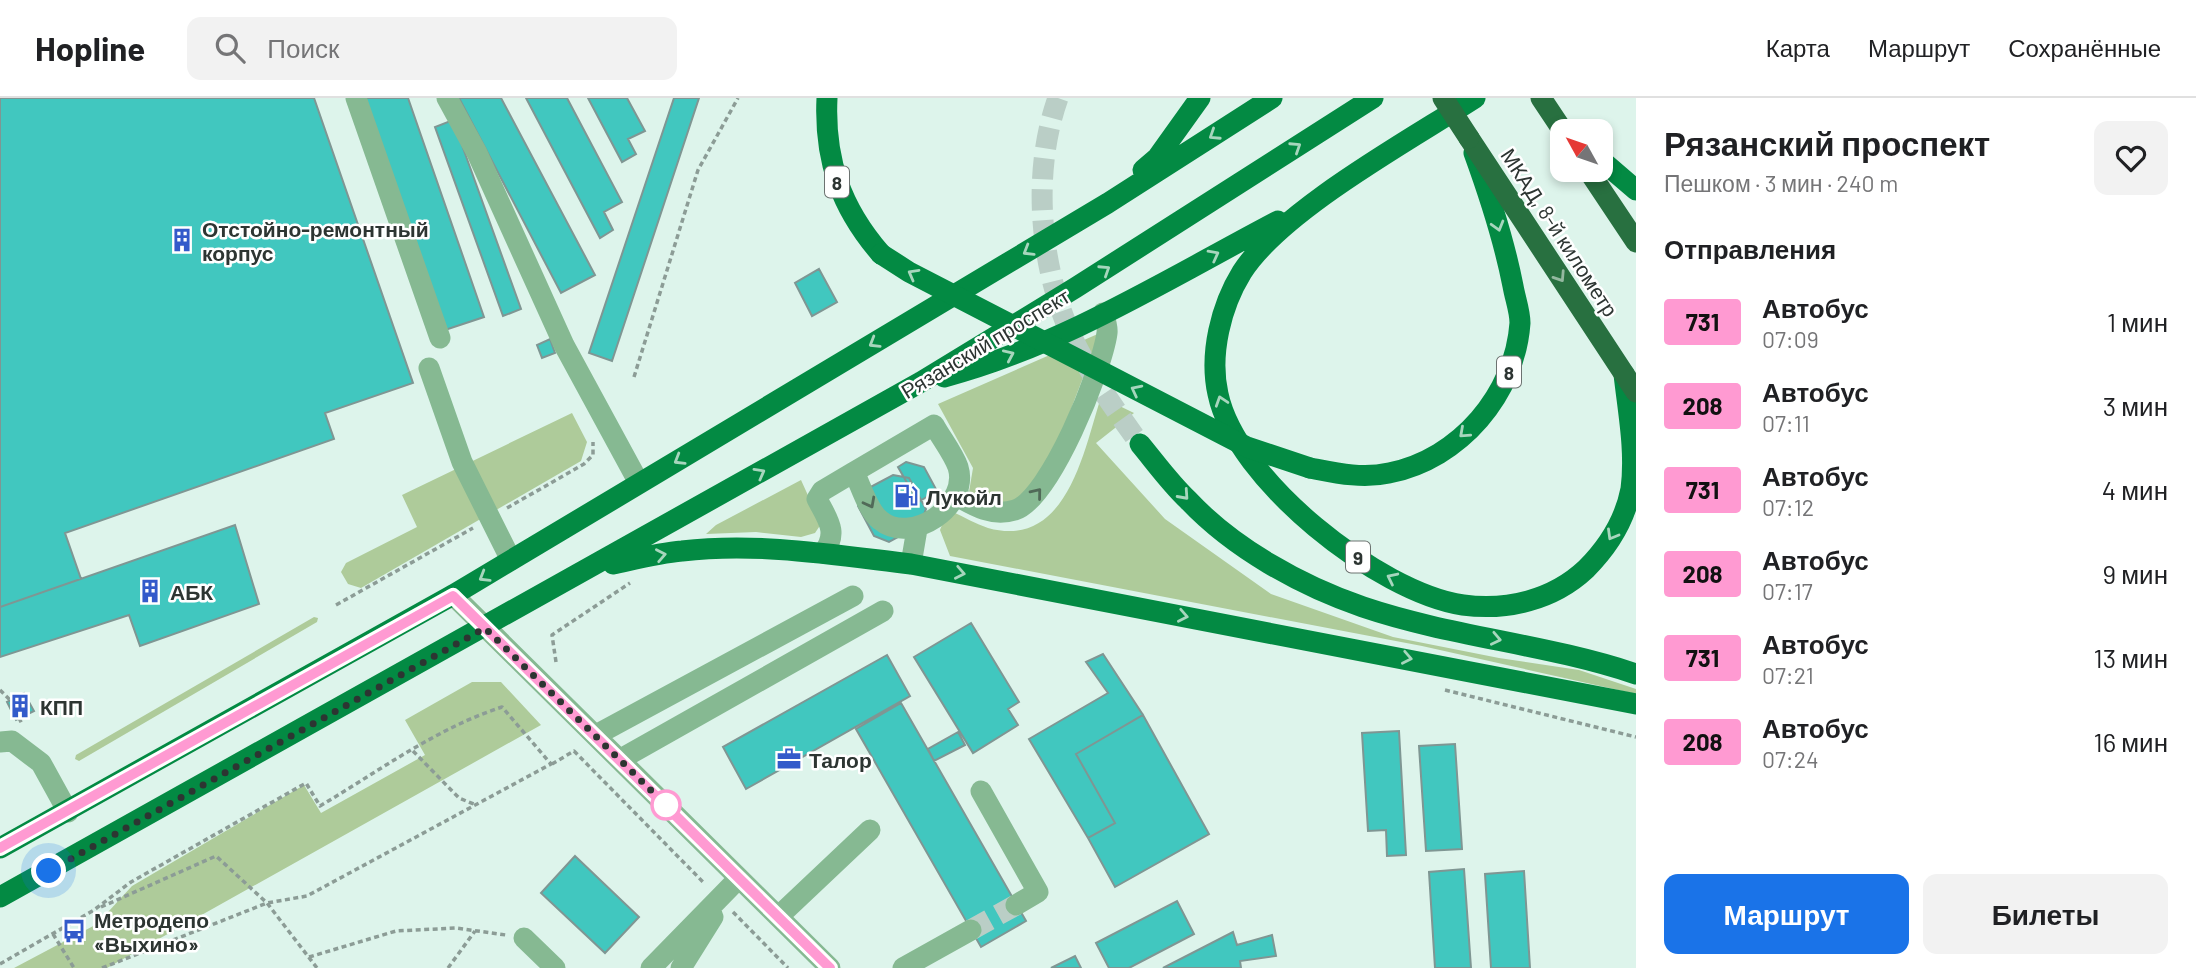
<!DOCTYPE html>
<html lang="ru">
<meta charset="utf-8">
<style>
:root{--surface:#fff;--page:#f2f2f2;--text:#202124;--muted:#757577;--line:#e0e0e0;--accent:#1a73e8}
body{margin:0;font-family:Barlow,sans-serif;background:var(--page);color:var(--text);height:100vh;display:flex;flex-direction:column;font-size:26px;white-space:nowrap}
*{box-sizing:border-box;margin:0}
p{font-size:23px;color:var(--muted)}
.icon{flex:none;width:38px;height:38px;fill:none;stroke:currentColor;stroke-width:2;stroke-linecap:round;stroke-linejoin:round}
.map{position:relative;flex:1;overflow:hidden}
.panel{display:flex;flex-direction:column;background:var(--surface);width:560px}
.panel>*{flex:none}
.badge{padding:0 14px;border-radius:5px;font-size:24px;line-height:46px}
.needle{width:46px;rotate:310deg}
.buttons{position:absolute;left:1550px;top:21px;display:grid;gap:14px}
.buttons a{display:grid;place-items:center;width:63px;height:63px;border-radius:14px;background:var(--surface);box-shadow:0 4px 10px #0003;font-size:35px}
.you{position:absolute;width:35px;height:35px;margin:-18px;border:5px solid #fff;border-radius:50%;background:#1a73e8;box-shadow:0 0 0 10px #1a73e833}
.map>.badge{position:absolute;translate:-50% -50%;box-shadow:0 0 0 4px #fff}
h2{padding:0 28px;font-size:26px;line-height:63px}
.round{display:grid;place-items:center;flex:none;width:74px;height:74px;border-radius:14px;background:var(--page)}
.summary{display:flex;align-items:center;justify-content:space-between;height:119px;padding:0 28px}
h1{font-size:33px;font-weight:700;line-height:52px}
.button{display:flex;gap:14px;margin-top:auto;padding:14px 28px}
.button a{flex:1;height:80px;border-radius:14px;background:var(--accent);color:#fff;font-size:28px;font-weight:700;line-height:80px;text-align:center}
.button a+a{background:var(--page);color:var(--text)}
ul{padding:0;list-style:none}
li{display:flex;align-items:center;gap:21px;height:84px;padding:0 28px}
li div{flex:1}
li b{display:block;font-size:26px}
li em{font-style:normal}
li .badge{min-width:77px;font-weight:700;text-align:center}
header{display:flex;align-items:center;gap:42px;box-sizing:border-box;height:98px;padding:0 35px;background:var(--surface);border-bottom:2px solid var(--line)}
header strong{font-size:33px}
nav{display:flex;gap:38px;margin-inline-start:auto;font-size:24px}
.search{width:490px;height:63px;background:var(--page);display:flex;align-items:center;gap:18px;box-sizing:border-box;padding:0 24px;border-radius:14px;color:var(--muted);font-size:26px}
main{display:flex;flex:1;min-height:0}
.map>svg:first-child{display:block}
</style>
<header>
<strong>Hopline</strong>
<div class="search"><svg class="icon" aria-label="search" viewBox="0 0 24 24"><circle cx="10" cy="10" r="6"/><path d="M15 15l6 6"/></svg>Поиск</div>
<nav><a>Карта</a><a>Маршрут</a><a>Сохранённые</a></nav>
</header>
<main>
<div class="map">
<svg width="1636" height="870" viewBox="0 0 1636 870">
<rect width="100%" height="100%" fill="#ddf4eb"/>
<path fill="#aecb9a" d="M1100,235L1050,366L1018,405L998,406L969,394L973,370L938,306Z
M1101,299L1134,315L1096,345L1165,421L1271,496L1393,539L1499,560L1579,572L1636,591V596L1422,548L950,458L940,432L944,422L953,414C964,419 976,426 988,430C1067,452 1084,352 1101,299Z
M572,315L587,344L581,363L361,490L348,486L341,474L346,465L417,429L402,397Z
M801,382L821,426L815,435L801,439L756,434L706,436L716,427Z
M314,519L318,520L317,524L79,663L75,661L76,657Z
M472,584H501L541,627L107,870H14L97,826L132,788L304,687L321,715L425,657L405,622Z"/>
<path fill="#41c7bf" stroke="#7f9693" stroke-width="2" d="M0,0H314L413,285L325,315L334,341L65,435L81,481L0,509Z
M365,0H408L484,219L445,232Z
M459,0H501L595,177L561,195Z
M526,0H567L622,104L604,114L613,132L600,140Z
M588,0H627L645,33L628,41L636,56L622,64Z
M674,0H699L612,263L589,255Z
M453,22L521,211L503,218L435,29Z
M819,171L837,204L812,218L795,185Z
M550,241L555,255L542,260L537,247Z
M906,364L924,369L937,393L918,404L898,369Z
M893,377L909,380L926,411L920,427L889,444L874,438L858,408L863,393Z
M235,427L259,506L140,548L129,517L0,559V509Z
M971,525L1019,604L1008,611L1018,627L973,655L914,559Z
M1103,556L1143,617L1076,656L1115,725L1088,740L1029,641L1108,595L1086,564Z
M887,557L910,598L746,691L723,649Z
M24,595L34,613L16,622L7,604Z
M901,605L1026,823L981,849L856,631Z
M1143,617L1209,736L1115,789L1088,740L1115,725L1076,656Z
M1399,633L1406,757L1387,758L1386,732L1368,733L1362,635Z
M958,634L965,647L934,663L928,651Z
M1455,646L1462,751L1426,753L1419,648Z
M575,758L639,819L605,855L541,795Z
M1464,771L1471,870H1435L1429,774Z
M1524,773L1530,870H1491L1485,776Z
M1177,803L1194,836L1129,870H1109L1096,845Z
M1233,834L1237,847L1272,837L1276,858L1240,863L1241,870H1163Z
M1075,858L1081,870H1051Z"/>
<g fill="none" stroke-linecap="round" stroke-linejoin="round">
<path stroke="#bacec6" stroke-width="21" stroke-dasharray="21 10" stroke-linecap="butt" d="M971,832L1016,807"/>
<path stroke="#bacec6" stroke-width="21" stroke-dasharray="21 10" stroke-linecap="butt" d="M1058,0C1032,73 1039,166 1071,237C1089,276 1115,311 1140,346"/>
<path stroke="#8c9c96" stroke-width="3.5" stroke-dasharray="5 3.5" stroke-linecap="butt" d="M634,279L698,72L738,0
M507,410L584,366L593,357V344
M336,507L473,430
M556,564L552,537L630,485
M0,592L10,602L22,626
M1445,592L1636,639
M413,653L459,700L476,707
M552,666L574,653L705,786
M101,809L216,758L267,805L317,870
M733,814L788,870
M53,836L74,870
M309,859L396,833L456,830L506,837
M0,866L94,812L131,784L306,685L320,708C379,673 437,630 502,609L551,666L307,798L267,805L102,870
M448,870L475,833"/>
<path stroke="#86b992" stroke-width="21" d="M356,0L440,240
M447,0L477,55L564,247L639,385
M429,270L462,364L511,462
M955,397C974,408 992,419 1015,412C1050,401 1102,272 1107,235C1108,229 1105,221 1103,215
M823,455C839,435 828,422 817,401L822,393L854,374C861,388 868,413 880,422C911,448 970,408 958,369C953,355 941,340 934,327L854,374
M911,466L917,431
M453,497L830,870
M596,637L853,498
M0,644L12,643L41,665L68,714
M621,661L883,513
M981,693L1038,794L1016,807
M779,818L870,732
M524,840L555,870
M651,870L739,780
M681,870L713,819
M903,870L971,832"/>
<path stroke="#038a43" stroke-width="21" d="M827,0C824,62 841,110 881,156
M1475,0C1410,42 1282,112 1242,174C1221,208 1209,256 1218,296C1236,382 1378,494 1463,507C1507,513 1553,502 1586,471C1608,449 1625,422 1631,391C1636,353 1628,313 1624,276
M1601,62L1636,92
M1143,72L1157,60L1200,0
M944,279C1062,248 1171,179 1278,123
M1140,346C1155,364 1170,385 1188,402C1233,450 1301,488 1363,509C1452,539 1547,546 1636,576
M1310,370C1336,375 1362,381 1389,375C1460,361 1515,296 1520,225C1520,213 1515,200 1513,188C1504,142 1490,99 1474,55
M613,466C636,461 659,455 682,453C758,444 835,457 911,466L1636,606
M0,750L453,497L1108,105L1272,0
M0,799L921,284L1075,190L1373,0"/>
<path stroke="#287040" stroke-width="21" d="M1541,0L1563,33
M1469,40L1636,294
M1588,72L1636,144"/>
<path stroke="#038a43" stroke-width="21" d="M881,156L909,174L1247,349L1310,370"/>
<path stroke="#287040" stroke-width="21" d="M1443,0L1469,40"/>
</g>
<defs><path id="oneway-chevron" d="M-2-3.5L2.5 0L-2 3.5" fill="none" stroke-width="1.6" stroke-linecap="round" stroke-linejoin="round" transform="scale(1.75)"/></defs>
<g stroke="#a7d6bd">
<use href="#oneway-chevron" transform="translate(1214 37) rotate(147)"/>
<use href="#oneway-chevron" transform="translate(1296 49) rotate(-33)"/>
<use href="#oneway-chevron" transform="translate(1498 128) rotate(74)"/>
<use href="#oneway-chevron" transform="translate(1028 153) rotate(149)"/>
<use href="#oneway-chevron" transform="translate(1214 157) rotate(-28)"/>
<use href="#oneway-chevron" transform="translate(1105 172) rotate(-33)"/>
<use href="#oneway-chevron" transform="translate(913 176) rotate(-151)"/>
<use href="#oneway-chevron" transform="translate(874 245) rotate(149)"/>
<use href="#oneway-chevron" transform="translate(1009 257) rotate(-24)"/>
<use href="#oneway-chevron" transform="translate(1136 292) rotate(-153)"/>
<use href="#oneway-chevron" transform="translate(1221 303) rotate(-108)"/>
<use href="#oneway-chevron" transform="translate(1464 335) rotate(138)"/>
<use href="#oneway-chevron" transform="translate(679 362) rotate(149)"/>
<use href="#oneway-chevron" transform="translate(760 375) rotate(-29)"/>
<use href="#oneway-chevron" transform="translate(1184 397) rotate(48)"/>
<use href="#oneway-chevron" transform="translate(1612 437) rotate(120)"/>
<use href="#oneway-chevron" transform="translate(661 457) rotate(-11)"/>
<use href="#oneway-chevron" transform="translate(960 475) rotate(11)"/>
<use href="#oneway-chevron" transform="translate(484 479) rotate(149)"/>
<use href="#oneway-chevron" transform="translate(1392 480) rotate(-154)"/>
<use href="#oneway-chevron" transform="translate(1183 518) rotate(11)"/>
<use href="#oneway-chevron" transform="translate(1496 541) rotate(12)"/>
<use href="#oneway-chevron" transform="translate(1407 560) rotate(11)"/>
</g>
<use stroke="#94b8a0" href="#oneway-chevron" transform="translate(1560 179) rotate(57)"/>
<g stroke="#516a58">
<use href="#oneway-chevron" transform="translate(1037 395) rotate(-51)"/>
<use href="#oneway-chevron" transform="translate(870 405) rotate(62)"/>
</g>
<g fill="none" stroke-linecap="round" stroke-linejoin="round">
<g stroke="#fff" stroke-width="16">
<path id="line" d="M0,750L453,498L830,870"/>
</g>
<use href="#line" stroke="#ff9ad2" stroke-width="10"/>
<path stroke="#2d3532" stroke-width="7" stroke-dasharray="0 12.6" d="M49,773L485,530L666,707"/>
</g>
<defs>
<g id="building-bare" transform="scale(1.89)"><path d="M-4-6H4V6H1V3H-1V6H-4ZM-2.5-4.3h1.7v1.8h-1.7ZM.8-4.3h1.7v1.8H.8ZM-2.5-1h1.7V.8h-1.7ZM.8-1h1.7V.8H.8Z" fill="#335aca" stroke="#fff" stroke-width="2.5" paint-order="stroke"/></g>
<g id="fuel-bare" transform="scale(1.89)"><path d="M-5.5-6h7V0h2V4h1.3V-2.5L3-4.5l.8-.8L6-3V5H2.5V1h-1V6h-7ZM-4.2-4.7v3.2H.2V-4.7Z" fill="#335aca" stroke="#fff" stroke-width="2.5" paint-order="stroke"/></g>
<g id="office-bare" transform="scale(1.89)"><path d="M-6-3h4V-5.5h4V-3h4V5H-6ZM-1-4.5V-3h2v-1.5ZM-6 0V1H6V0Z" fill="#335aca" stroke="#fff" stroke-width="2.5" paint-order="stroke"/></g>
<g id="bus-bare" transform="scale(1.89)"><path d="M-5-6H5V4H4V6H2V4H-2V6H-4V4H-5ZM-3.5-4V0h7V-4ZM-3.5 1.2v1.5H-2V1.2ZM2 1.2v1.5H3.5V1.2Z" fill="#335aca" stroke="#fff" stroke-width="2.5" paint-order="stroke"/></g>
</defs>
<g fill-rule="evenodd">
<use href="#building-bare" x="182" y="142"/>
<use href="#fuel-bare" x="906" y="398"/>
<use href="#building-bare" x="150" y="493"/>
<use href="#building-bare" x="20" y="608"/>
<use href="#office-bare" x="789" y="661"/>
<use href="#bus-bare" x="74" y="833"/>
</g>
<circle fill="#fff" stroke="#ff9ad2" stroke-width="3.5" cx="666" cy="707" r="14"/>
<g text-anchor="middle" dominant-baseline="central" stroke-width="5" stroke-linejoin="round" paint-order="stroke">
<g fill="#fff" stroke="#6c7270" stroke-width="2">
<rect x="825" y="68.5" width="24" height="31" rx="5"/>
<rect x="1497" y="258.5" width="24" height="31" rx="5"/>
<rect x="1346" y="443.5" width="24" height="31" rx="5"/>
</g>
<g font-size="19" font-weight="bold" fill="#2d3532">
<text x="837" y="84">8</text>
<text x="1509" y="274">8</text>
<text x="1358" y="459">9</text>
</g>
<g font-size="21" font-weight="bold" fill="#2d3532" stroke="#fff" text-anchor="start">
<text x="202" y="130">Отстойно-ремонтный<tspan x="202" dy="24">корпус</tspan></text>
<text x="926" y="398">Лукойл</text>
<text x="170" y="493">АБК</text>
<text x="40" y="608">КПП</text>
<text x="809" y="661">Талор</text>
<text x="94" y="821">Метродепо<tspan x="94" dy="24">«Выхино»</tspan></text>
</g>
<g font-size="21" fill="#2d3532" stroke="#fff">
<text transform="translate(1560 134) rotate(57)">МКАД, 8-й километр</text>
<text transform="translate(985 245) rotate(-31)">Рязанский проспект</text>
</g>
</g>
</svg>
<div class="buttons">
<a><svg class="needle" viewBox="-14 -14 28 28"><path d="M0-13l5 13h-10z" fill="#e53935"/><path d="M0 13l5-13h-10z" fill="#757577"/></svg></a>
</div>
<div class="you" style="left:49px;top:773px"></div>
</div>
<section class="panel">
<div class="summary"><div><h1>Рязанский проспект</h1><p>Пешком · 3 мин · 240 m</p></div><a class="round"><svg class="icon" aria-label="heart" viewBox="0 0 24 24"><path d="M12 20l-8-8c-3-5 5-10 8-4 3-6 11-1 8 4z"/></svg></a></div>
<h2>Отправления</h2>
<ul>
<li><span class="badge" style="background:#ff9ad2;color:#111">731</span><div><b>Автобус</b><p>07:09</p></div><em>1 мин</em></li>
<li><span class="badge" style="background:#ff9ad2;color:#111">208</span><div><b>Автобус</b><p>07:11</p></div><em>3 мин</em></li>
<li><span class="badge" style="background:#ff9ad2;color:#111">731</span><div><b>Автобус</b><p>07:12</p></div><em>4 мин</em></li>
<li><span class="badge" style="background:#ff9ad2;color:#111">208</span><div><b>Автобус</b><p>07:17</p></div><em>9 мин</em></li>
<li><span class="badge" style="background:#ff9ad2;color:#111">731</span><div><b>Автобус</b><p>07:21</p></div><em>13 мин</em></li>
<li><span class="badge" style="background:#ff9ad2;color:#111">208</span><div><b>Автобус</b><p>07:24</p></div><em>16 мин</em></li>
</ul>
<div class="button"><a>Маршрут</a><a>Билеты</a></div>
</section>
</main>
